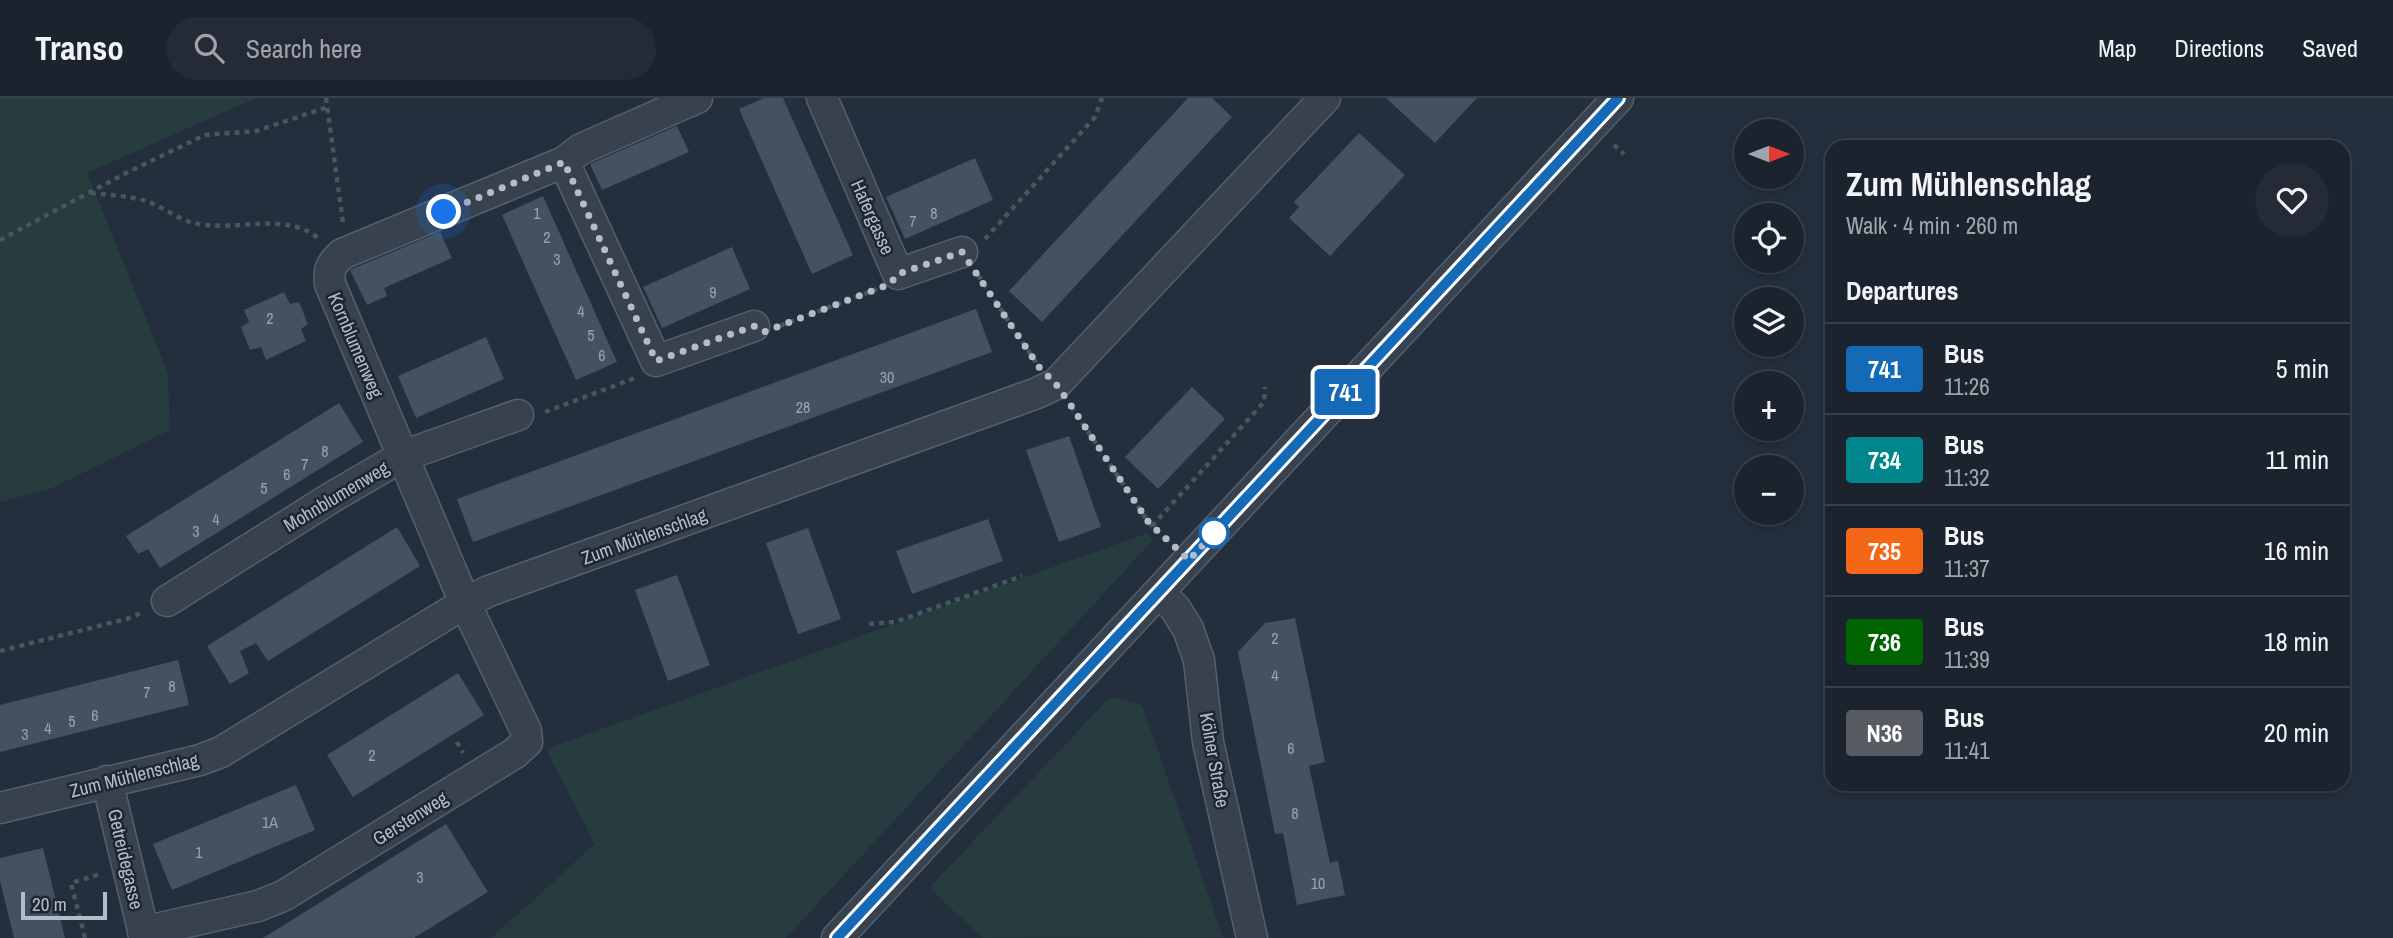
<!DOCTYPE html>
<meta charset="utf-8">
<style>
:root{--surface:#1b232e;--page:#242b36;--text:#f1f3f6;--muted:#a0a4aa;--line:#39404a}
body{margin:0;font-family:"Archivo Narrow",sans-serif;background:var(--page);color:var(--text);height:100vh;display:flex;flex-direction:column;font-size:26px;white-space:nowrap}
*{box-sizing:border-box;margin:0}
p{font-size:23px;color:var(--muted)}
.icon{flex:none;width:38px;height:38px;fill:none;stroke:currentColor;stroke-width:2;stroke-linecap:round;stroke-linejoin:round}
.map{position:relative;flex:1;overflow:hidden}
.details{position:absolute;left:1825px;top:42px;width:525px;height:651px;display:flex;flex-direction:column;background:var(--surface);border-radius:21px;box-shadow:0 4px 10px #0003,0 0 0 2px var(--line)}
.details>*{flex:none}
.badge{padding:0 14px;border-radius:5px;font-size:24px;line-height:46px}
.needle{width:46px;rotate:90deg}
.buttons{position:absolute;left:1734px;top:21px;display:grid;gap:14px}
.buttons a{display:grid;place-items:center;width:70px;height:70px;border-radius:50%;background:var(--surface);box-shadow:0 4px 10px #0003,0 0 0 2px var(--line);font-size:35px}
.scale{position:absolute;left:21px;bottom:18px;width:86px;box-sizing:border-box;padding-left:7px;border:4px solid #b4bcc9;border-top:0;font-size:19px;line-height:24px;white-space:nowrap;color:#b4bcc9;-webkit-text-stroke:5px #1d2633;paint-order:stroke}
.you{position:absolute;width:35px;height:35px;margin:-18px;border:5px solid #fff;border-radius:50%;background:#1a73e8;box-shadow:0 0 0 10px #1a73e833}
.map>.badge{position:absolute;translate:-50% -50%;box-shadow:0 0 0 4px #fff}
h2{padding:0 21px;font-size:26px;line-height:63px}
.round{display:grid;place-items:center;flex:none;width:74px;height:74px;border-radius:37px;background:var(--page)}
.head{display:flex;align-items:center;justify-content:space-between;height:119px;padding:0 21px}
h1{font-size:33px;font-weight:700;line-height:52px}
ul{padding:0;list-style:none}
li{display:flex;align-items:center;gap:21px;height:91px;padding:0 21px;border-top:2px solid var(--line)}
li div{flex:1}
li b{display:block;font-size:26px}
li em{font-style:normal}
li .badge{min-width:77px;font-weight:700;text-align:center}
header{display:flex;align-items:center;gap:42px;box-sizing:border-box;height:98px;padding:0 35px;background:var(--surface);border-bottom:2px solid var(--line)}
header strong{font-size:33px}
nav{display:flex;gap:38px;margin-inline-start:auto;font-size:24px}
.search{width:490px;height:63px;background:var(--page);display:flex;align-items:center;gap:18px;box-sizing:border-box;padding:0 24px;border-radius:38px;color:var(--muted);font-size:26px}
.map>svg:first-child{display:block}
</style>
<header>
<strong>Transo</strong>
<div class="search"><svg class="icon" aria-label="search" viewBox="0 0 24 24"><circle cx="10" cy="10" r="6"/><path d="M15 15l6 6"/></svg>Search here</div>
<nav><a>Map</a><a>Directions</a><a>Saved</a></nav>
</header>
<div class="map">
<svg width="2393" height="840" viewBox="0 0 2393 840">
<rect width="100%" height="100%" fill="#242f3e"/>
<path fill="#263c3f" d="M0,0H256L87,75L168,275L170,332L50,391L0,404Z
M1148,435L1153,442L786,840H491L595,746L546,651Z
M1110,599L1142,607L1223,839L983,840L929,790Z"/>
<path fill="#455162" d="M764,0H783L853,157L812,176L739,11Z
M1188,0H1212L1232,19L1042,224L1009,193Z
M1386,0H1477L1435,45Z
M677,28L689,54L602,92L590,66Z
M1359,35L1405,77L1330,158L1289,120L1299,109L1294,104Z
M975,60L993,102L905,141L886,99Z
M543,98L617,264L576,282L502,117Z
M440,134L452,160L384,190L387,198L367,207L350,172Z
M732,149L750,191L662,230L643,189Z
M284,194L290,206L299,204L308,226L301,231L306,243L266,262L261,249L250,252L241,229L249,224L244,212Z
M976,211L992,254L473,444L457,401Z
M486,239L504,281L416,320L398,278Z
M1192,289L1225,321L1158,391L1125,359Z
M339,305L363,344L160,470L148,451L138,456L126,438Z
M1069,338L1101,429L1059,444L1026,352Z
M988,421L1003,463L912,496L896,453Z
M397,429L420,468L268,563L256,545L240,553L249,575L230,586L207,548Z
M808,430L841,521L798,536L766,445Z
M677,477L710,567L668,583L635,492Z
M1295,520L1325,664L1309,668L1330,765L1338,763L1345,797L1297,807L1283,735L1275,736L1238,554L1265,525Z
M178,562L189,607L0,654V607Z
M458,575L484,617L353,699L327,657Z
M296,687L315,732L172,792L153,746Z
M446,726L488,794L414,840H263Z
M43,750L65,840H14L0,783V760Z"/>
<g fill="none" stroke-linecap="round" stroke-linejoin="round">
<g stroke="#565f6c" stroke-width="33">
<path id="minor" d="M822,0L898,176L962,154
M564,64L656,263L754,228
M1158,495L1175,510L1188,531L1199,562L1208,644L1252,840
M167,503L334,398L403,358L518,317
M107,683L145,840
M0,710L200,662L221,654L465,505L489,493L1037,295L1056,286L1325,0
M143,834L258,808L283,798L515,655L527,644L526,633L465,505L330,186C328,172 331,166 342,156L564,64L581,51L697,0
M837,840L1618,0"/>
</g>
<path stroke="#44595c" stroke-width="4.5" stroke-dasharray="5 5" stroke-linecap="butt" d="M326,0L343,125
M1614,47L1624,56
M91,95C109,97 129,98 146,103C161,108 175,119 190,124C229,136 285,112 318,140
M985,141L1095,19L1102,0
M0,142L126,75L205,37L256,33L328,9
M978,177L1037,266
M780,228L877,191
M1071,308L1149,425L1167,443
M545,314L635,280
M1152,428L1264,304L1265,289
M869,526L895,524L1022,478
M0,553L130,520L141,515
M457,644L463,655
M85,840L71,785L100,776"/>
<use href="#minor" stroke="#38414e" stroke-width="30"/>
</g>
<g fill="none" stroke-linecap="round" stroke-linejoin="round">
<g stroke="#fff" stroke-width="16">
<path id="line" d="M837,840L1618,0"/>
</g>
<use href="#line" stroke="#156ab8" stroke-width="10"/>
<path stroke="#b4bcc9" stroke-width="7" stroke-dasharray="0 12.6" d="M444,114L564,64L656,263L754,228L764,234L890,186L898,176L962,154L1039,269L1056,286L1070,306L1149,425L1189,462L1220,429L1214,435"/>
</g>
<circle fill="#fff" stroke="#156ab8" stroke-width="3.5" cx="1214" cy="435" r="14"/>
<g text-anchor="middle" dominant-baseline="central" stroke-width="5" stroke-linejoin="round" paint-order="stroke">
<g font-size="16" fill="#98a1af">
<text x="537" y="115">1</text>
<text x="934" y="115">8</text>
<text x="913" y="123">7</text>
<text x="547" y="139">2</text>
<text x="557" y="161">3</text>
<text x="713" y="194">9</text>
<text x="581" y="213">4</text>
<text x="270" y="220">2</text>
<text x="591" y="237">5</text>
<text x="602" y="257">6</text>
<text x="887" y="279">30</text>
<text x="803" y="309">28</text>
<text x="325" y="353">8</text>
<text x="305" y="366">7</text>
<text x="287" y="376">6</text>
<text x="264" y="390">5</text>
<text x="216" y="421">4</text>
<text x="196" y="433">3</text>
<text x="1275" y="540">2</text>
<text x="1275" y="577">4</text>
<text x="172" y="588">8</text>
<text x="147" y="594">7</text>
<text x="95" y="617">6</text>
<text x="72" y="623">5</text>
<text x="48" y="630">4</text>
<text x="25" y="636">3</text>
<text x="1291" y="650">6</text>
<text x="372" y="657">2</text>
<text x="1295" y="715">8</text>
<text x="270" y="724">1A</text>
<text x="199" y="754">1</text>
<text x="420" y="779">3</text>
<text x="1318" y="785">10</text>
</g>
<g font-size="19" fill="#b4bcc9" stroke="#1d2633">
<text transform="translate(873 119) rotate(66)">Hafergasse</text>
<text transform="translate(356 247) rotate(67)">Kornblumenweg</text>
<text transform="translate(336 398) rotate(-31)">Mohnblumenweg</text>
<text transform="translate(644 438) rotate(-20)">Zum Mühlenschlag</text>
<text transform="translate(1215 662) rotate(80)">Kölner Straße</text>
<text transform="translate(134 677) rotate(-14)">Zum Mühlenschlag</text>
<text transform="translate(410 720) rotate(-32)">Gerstenweg</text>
<text transform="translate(126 761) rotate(77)">Getreidegasse</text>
</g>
</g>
</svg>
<div class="buttons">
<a><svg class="needle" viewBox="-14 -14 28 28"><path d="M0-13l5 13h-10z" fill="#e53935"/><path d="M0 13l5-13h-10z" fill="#a0a4aa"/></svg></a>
<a><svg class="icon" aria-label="locate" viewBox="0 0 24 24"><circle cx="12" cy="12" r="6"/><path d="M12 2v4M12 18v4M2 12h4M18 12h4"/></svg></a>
<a><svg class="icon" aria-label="layers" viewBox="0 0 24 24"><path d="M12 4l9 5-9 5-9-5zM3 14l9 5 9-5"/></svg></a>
<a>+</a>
<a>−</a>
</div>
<div class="scale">20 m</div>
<div class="you" style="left:444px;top:114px"></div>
<b class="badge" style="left:1345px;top:294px;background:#156ab8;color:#fff">741</b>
<section class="details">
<div class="head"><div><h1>Zum Mühlenschlag</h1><p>Walk · 4 min · 260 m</p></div><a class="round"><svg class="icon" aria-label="heart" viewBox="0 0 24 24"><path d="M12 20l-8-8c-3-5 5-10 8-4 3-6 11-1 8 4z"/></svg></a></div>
<h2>Departures</h2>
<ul>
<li><span class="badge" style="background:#156ab8;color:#fff">741</span><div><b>Bus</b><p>11:26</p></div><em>5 min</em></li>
<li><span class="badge" style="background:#00868b;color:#fff">734</span><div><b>Bus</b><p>11:32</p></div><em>11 min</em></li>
<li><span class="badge" style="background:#f46717;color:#fff">735</span><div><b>Bus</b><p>11:37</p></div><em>16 min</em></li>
<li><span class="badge" style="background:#006400;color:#fff">736</span><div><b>Bus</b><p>11:39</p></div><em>18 min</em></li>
<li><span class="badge" style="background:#595b62;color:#fff">N36</span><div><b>Bus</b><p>11:41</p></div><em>20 min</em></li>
</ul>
</section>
</div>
